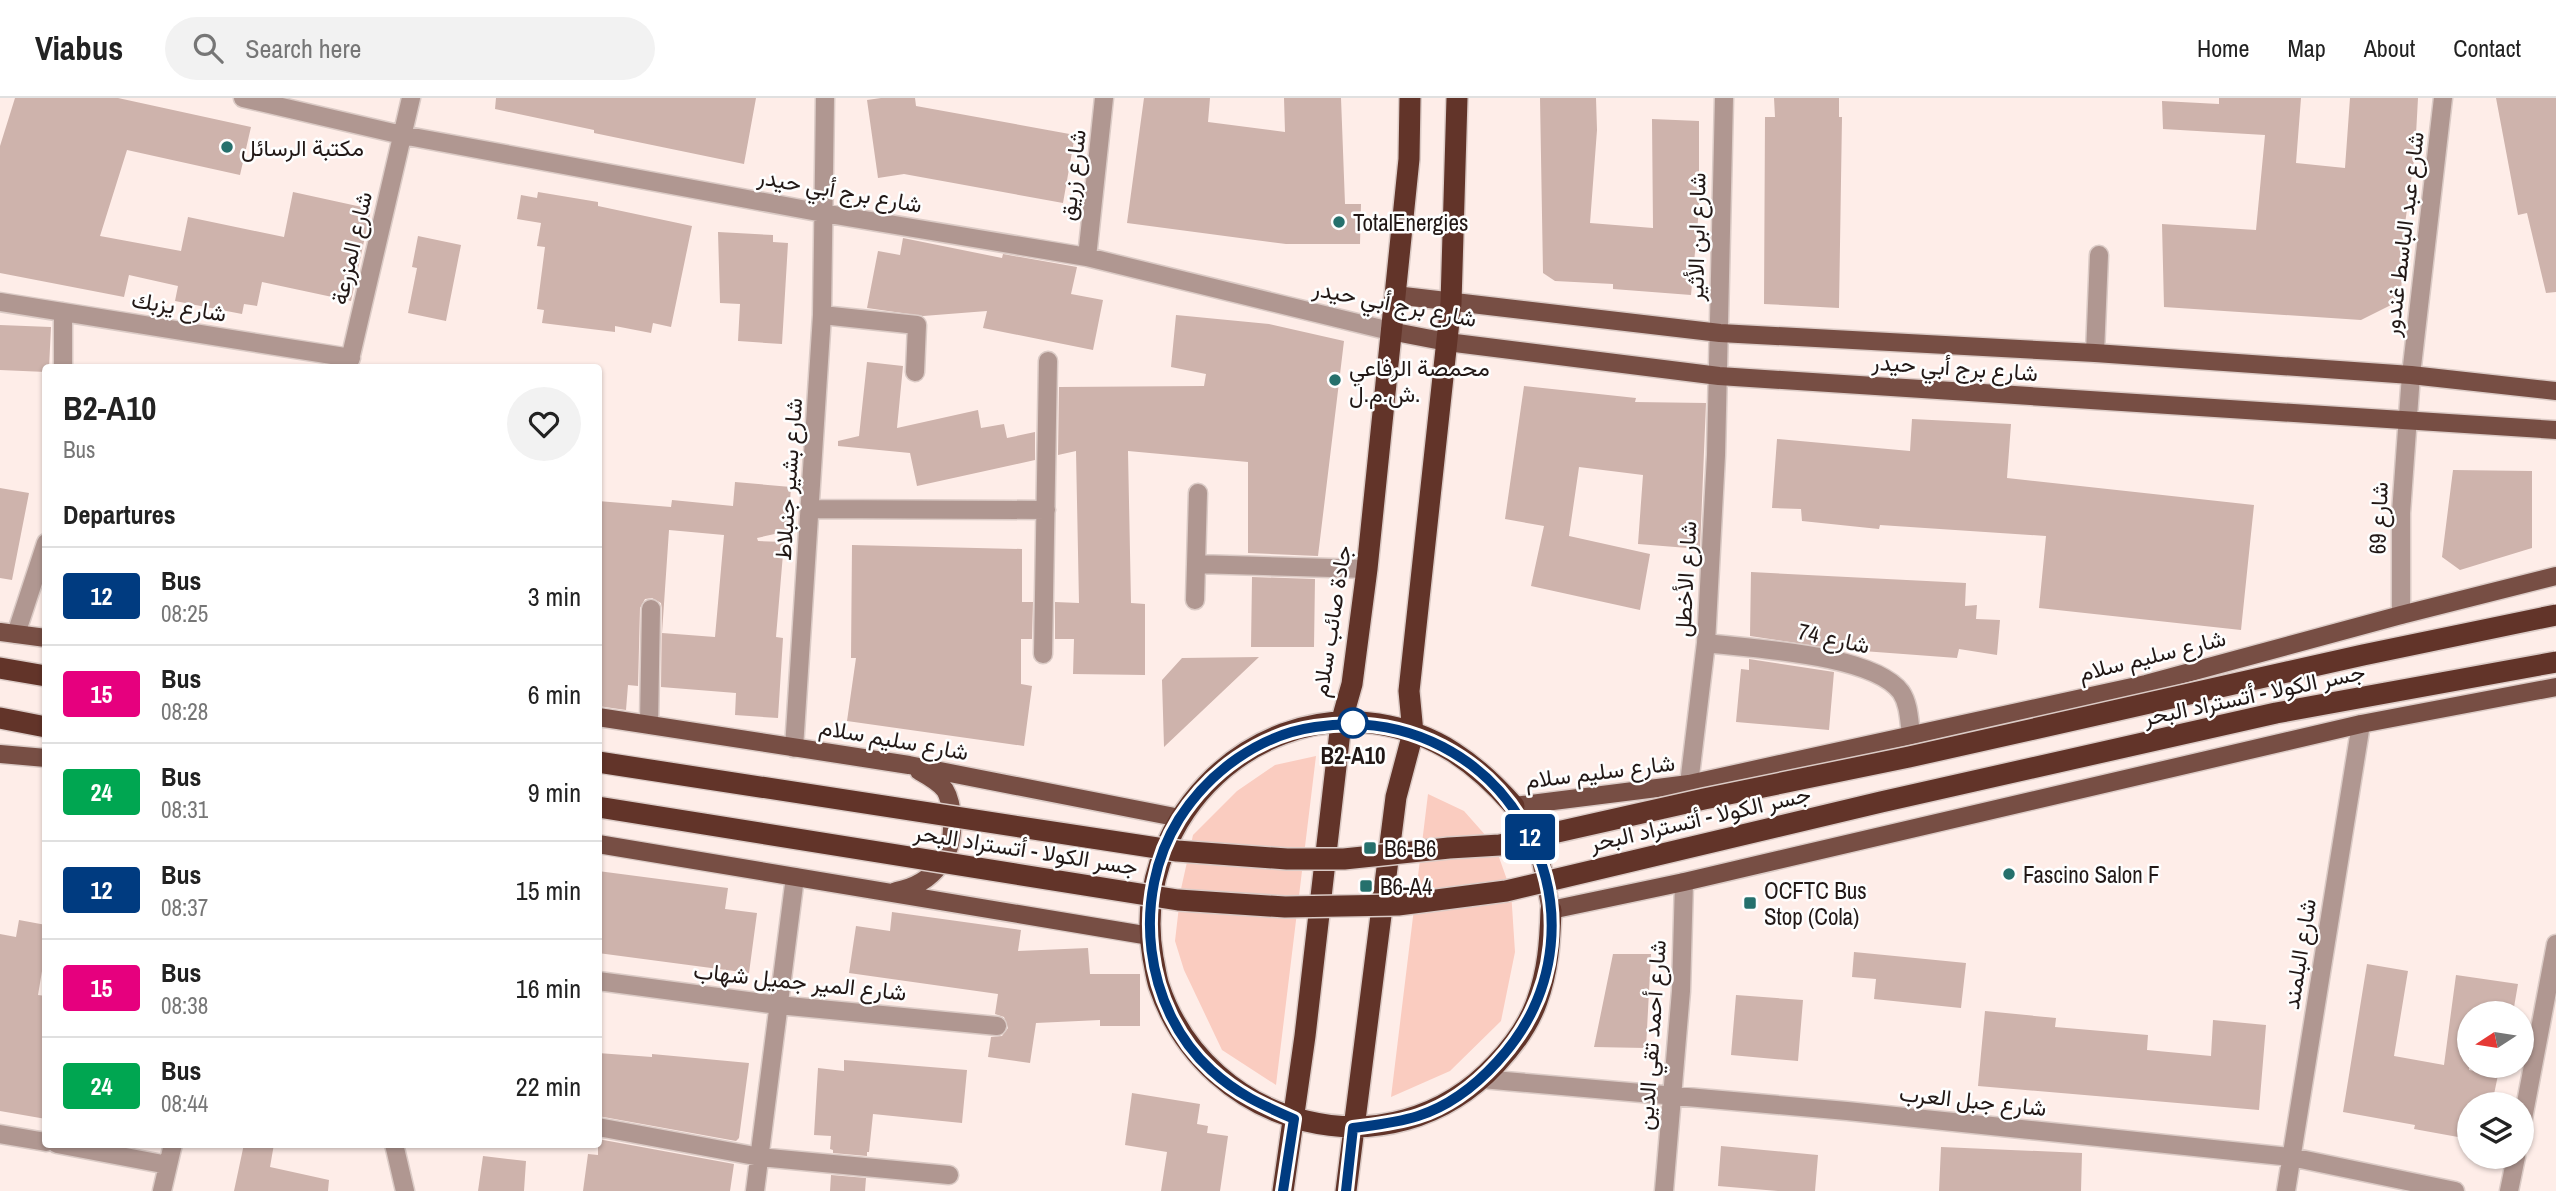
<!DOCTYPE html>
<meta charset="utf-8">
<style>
:root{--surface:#fff;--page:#f2f2f2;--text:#222;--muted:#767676;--line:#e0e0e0}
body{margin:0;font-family:"Archivo Narrow",Vazirmatn,sans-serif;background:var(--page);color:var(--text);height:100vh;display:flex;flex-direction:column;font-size:26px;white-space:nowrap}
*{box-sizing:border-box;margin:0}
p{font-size:23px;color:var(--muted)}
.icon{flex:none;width:38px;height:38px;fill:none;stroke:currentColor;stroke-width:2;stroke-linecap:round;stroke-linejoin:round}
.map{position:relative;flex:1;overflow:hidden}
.details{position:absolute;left:42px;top:266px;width:560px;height:784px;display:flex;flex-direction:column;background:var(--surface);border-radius:7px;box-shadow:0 2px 5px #0004}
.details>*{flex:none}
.badge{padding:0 14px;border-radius:5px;font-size:24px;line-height:46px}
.needle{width:46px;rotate:258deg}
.fabs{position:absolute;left:2457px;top:903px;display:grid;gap:14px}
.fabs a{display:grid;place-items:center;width:77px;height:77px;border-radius:50%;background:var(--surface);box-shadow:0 2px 5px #0004;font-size:35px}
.map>.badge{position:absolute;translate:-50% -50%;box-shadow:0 0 0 4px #fff}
h2{padding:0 21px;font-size:26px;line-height:63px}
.round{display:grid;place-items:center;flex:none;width:74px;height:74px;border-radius:37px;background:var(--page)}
.headline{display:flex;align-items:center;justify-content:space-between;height:119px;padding:0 21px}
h1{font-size:33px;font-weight:700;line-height:52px}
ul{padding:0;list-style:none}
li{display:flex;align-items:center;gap:21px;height:98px;padding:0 21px;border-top:2px solid var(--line)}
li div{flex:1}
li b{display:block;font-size:26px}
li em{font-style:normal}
li .badge{min-width:77px;font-weight:700;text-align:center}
header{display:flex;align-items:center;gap:42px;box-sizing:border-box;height:98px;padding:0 35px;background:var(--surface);border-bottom:2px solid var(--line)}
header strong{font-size:33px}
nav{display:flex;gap:38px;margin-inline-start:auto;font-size:24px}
.search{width:490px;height:63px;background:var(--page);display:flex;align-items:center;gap:18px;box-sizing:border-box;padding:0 24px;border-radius:38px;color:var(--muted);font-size:26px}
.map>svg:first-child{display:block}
</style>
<header>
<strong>Viabus</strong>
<div class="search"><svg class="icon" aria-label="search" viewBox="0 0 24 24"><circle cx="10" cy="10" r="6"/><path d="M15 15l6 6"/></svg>Search here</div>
<nav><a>Home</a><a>Map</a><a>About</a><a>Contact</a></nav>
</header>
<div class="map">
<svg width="2556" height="1093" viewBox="0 0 2556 1093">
<rect width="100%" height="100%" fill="#feede8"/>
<path fill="#faccc0" d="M1316,658L1276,987L1222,952L1184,872L1175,843L1181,791L1193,737L1237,693L1275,667Z
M1428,696L1464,713L1495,748L1511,793L1515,854L1501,923L1450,973L1391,999Z"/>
<path fill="#ceb3ac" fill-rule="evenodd" d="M15,0H118L251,29L240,77L127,52L100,138L181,153L188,119L284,139L293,94L371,111L351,203L262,184L257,208L244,206L242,216L175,203L178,188L129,177L124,199L0,175V48Z
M496,0H756L744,66L594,35V32L495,11Z
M881,0H915L916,8L1075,37L1063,105L904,76L878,80L867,2Z
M1144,0H1210L1208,24L1285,34L1284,0H1341L1345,106H1361L1360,146H1286L1127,125Z
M1540,0H1596L1597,32L1590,125L1653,130L1652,21L1699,23V111L1691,197L1613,191V186L1555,183L1543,175Z
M1774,0H1839V19H1842L1839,210L1764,206L1765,19H1775Z
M2219,0H2301L2296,65L2345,70L2350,0H2418L2415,55L2403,140L2401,202L2361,222L2164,209L2162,126L2256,132L2265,37L2163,31L2162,3L2219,6Z
M2496,0H2556V194L2546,195L2527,115L2518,117Z
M538,94L598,104V108L692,128L671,229L653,225L651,235L615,228V234L542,225L544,212L537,211L545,149L537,148L541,125L517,121L521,97L537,100Z
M718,134L773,137V144L788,145L782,246L738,243L740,206L720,205Z
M418,138L461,147L446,223L408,215L417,170L412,169Z
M903,140L1002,160L1003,156L1077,169L1071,196L1103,202L1093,252L983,230L987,213L923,218L867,210L878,153L900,157Z
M1176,217L1269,226L1344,243L1318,458L1248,455V364L1128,353L1131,505L1145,506V577L1073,576L1074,541H1055V504L1079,505L1076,353L1058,357L1059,289L1204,288L1206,276L1171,269Z
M0,227L51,229L49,270H46V274L0,272Z
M867,264L903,268L897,330L978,312L981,330L1004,326L1007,340L1035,334V362L917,388L910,355L838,348V343L859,338Z
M1524,288L1636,300L1635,304L1706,305L1700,451L1638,446L1643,377L1579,369L1569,438L1650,456L1640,512L1531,488L1544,428L1505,421Z
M1912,321L2011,326L2007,380L2254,407L2241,532L2039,510L2046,438L1880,427L1879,431L1802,423L1801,411L1772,410L1777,341L1910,353Z
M2453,372L2532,373V450L2460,472L2442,459Z
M735,384L791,389L788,433L757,440L758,443L784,444L776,539L783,540L778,620L735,617L736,595L661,589L662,511L661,505L652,500L645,501L640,510L638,588L628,587L626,612L598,608V403L671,409L672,402L733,408ZM669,432L724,437L715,539L662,535Z
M0,390L29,395L12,482L0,480Z
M852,447L1022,451V504H1033L1032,541H1021V586L1032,588L1024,648L847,623L856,560H851Z
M1751,474L1966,485L1965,508L1977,507L1976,521L2000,522L1997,557L1959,551L1957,560L1836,551L1750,538Z
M1252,479L1315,481L1314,549H1251Z
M1259,559L1164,649L1162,582L1182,560Z
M1749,561L1834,574L1829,632L1736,624L1741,571L1749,572Z
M598,773L728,790L725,811L757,815L749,875L598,855Z
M892,814L1021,832L1018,853L1088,850L1090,876H1140V928H1100V922L1036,925L1030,965L988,959L991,939L1002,938L1008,930L1004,919L995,916L998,896L849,875L856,828L890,833Z
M19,822L46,827V849L38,897L46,898V1021L0,1013V836L16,839Z
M1854,854L1966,865L1961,910L1874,901L1876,881L1852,879Z
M1613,856H1651L1646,950L1594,949Z
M2367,866L2408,873L2394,958L2444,967L2456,877L2518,886L2513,915H2469V972L2498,977L2492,1006H2469V1041L2414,1031L2415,1027L2343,1014Z
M1736,897L1803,902L1798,963L1731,957Z
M1985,913L2056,920L2055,929L2148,937L2147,952L2211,958L2213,922L2266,927L2259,1012L1978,988Z
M598,955L652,959V956L749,965L739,1040L736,1043L598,1018Z
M844,962L967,972L962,1025L873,1016L869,1054H867V1058L833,1055V1052L830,1051L831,1038L814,1037L818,970L844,973Z
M1132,995L1200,1006L1197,1026L1208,1028L1207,1035L1228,1038L1220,1093H1161L1167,1054L1125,1047Z
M598,1041L734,1066L730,1093H583L588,1056L598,1057Z
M244,1046H274L270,1069L329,1082L328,1093H234Z
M1721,1048L1818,1057L1815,1093H1778L1718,1088Z
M1941,1049L2082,1055L2081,1093H1939Z
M483,1058L526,1063L524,1093H478Z
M831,1077L866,1080L865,1093H830Z"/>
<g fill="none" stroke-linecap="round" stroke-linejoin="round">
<g stroke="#dbcbc6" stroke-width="21">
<path id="minor" d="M243,0L402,37L823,115L1087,159L1390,233
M1087,159L1104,0
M0,204L351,260
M63,214V270
M822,217L917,227L915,274
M2095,255L2099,157
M348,270L411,0
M811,411L1046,412
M1196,466L1367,471
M1195,502L1198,395
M2401,517V415L2411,277L2443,0
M16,536L46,445
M1706,545C1753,551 1873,556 1901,594C1909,606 1909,622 1911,636
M1043,556L1048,263
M649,626L651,511
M794,650L822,217L825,0
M1689,686L1706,545L1716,357L1724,0
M598,883L778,907L997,928
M1482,981L1847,1013L2291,1059L2455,1093
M2522,1026L2556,846
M598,1029L760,1059L949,1077
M0,1036L46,1044
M57,1046L168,1067
M394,1046L405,1093
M162,1093L173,1046
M755,1093L795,779
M1664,1093L1681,893L1684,784
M2286,1093L2361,626
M2509,1093L2516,1059"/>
</g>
<g stroke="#dbcbc6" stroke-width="21">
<path id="major" d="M1395,197L1720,235L2095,255L2411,277L2556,293
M1390,233L1447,244L1719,278L2556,332
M2556,478L2401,517L2146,586L1689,686L1514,708L1540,758L1551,812L1684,784L2361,626L2556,589
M0,534L46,540
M598,619L909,667L1180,720
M0,656L46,660
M598,746L1150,838
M896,793C934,786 955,757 952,719C951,710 950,700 945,692C939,684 928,678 919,673"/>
</g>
<g stroke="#dbcbc6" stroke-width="24">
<path id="highway" d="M0,570L46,578
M0,620L46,629
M1514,708C1476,665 1436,635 1378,626C1245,606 1130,729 1153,860C1155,869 1156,879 1159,888C1207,1031 1391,1079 1496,966C1513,948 1529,926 1537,903C1548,873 1550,844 1551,812
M1283,1093L1305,938L1341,625L1352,586L1367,471L1409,61L1410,0
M1346,1093L1396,699L1413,635L1409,593L1451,205L1457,0"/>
</g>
<use href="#minor" stroke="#b09791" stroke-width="18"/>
<use href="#major" stroke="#774e44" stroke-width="18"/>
<use href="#highway" stroke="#623429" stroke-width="21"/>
<g stroke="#dbcbc6" stroke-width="24" stroke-linecap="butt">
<path id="highway-bridge" d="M598,664L1177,753L1287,761H1344L1449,750L1500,747L1704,701L1909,659L2363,557L2556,517
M598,709L1178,802L1285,809L1398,807L1506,793L1881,704L2276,615L2556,564"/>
</g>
<use href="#highway-bridge" stroke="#623429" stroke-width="21"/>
</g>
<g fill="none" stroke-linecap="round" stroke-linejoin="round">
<g stroke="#fff" stroke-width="16">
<path id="line" d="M1283,1093L1294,1021C1262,1007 1237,996 1211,972C1143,910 1131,798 1179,721C1209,674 1259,637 1315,629C1506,599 1628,822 1497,964C1476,987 1449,1008 1418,1018C1396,1025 1375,1027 1353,1030L1346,1093"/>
</g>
<use href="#line" stroke="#003b80" stroke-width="10"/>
</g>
<g fill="#25706c" stroke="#fefefe" stroke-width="2.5">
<circle cx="227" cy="49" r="7"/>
<circle cx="1339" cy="124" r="7"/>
<circle cx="1335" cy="282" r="7"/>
<rect x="1363" y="743" width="14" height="14" rx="3.5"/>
<circle cx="2009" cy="776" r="7"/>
<rect x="1359" y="781" width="14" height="14" rx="3.5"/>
<rect x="1743" y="798" width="14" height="14" rx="3.5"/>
</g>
<circle fill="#fff" stroke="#003b80" stroke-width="3.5" cx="1353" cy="625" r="14"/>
<g text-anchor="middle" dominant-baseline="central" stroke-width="5" stroke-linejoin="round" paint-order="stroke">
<g font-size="23" fill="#221816" stroke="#fefefe" text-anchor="start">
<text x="241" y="49">مكتبة الرسائل</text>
<text x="1353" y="124">TotalEnergies</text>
<text x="1349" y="269">محمصة الرفاعي<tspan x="1349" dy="26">ش.م.ل.</tspan></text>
<text x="1384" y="750">B6-B6</text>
<text x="2023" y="776">Fascino Salon F</text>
<text x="1380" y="788">B6-A4</text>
<text x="1764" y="792">OCFTC Bus<tspan x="1764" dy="26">Stop (Cola)</tspan></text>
</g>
<g font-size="23" fill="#221816" stroke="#fefefe">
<text transform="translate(1072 77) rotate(-83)">شارع زريق</text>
<text transform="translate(840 92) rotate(10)">شارع برج أبي حيدر</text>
<text transform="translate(2403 136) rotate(-83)">شارع عبد الباسط غندور</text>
<text transform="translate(1696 139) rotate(-89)">شارع ابن الأثير</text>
<text transform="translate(351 150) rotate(-77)">شارع المزرعة</text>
<text transform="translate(1395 205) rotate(11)">شارع برج أبي حيدر</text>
<text transform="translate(179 208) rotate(9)">شارع يزبك</text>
<text transform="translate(1955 269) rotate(4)">شارع برج أبي حيدر</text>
<text transform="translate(788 381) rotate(-86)">شارع بشير جنبلاط</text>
<text transform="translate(2378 420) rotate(-88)">شارع 69</text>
<text transform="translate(1685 481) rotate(-87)">شارع الأخطل</text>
<text transform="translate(1331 523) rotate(-81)">جادة صائب سلام</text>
<text transform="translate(1834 540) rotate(12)">شارع 74</text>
<text transform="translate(2152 557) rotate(-14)">شارع سليم سلام</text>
<text transform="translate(2254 596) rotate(-12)">جسر الكولا - أتستراد البحر</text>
<text transform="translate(894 641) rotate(10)">شارع سليم سلام</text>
<text transform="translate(1600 673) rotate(-7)">شارع سليم سلام</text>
<text transform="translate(1700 720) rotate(-13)">جسر الكولا - أتستراد البحر</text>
<text transform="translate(1026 751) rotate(9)">جسر الكولا - أتستراد البحر</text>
<text transform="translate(2299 856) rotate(-81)">شارع البلمند</text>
<text transform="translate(800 883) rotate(6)">شارع المير جميل شهاب</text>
<text transform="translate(1651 937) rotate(-86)">شارع أحمد تقي الدين</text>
<text transform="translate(1973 1002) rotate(6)">شارع جبل العرب</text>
</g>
<g font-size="23" font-weight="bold" fill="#221816" stroke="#fefefe">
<text x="1353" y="657">B2-A10</text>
</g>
</g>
</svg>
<div class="fabs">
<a><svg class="needle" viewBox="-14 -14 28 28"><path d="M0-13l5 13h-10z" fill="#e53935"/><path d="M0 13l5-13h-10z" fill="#767676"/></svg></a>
<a><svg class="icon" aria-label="layers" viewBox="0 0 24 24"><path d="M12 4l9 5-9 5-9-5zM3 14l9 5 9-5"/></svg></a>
</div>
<b class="badge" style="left:1530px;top:739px;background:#003b80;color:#fff">12</b>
<section class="details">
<div class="headline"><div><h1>B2-A10</h1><p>Bus</p></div><a class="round"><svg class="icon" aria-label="heart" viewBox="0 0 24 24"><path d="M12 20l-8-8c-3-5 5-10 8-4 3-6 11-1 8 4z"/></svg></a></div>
<h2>Departures</h2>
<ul>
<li><span class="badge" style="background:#003b80;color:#fff">12</span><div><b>Bus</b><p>08:25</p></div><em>3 min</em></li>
<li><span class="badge" style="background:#e6007e;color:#fff">15</span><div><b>Bus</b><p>08:28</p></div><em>6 min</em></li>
<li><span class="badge" style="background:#00a651;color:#fff">24</span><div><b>Bus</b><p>08:31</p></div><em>9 min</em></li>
<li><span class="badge" style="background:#003b80;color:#fff">12</span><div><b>Bus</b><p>08:37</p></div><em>15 min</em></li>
<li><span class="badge" style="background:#e6007e;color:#fff">15</span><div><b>Bus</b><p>08:38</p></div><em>16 min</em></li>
<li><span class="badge" style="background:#00a651;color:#fff">24</span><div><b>Bus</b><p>08:44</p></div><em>22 min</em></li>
</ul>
</section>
</div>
